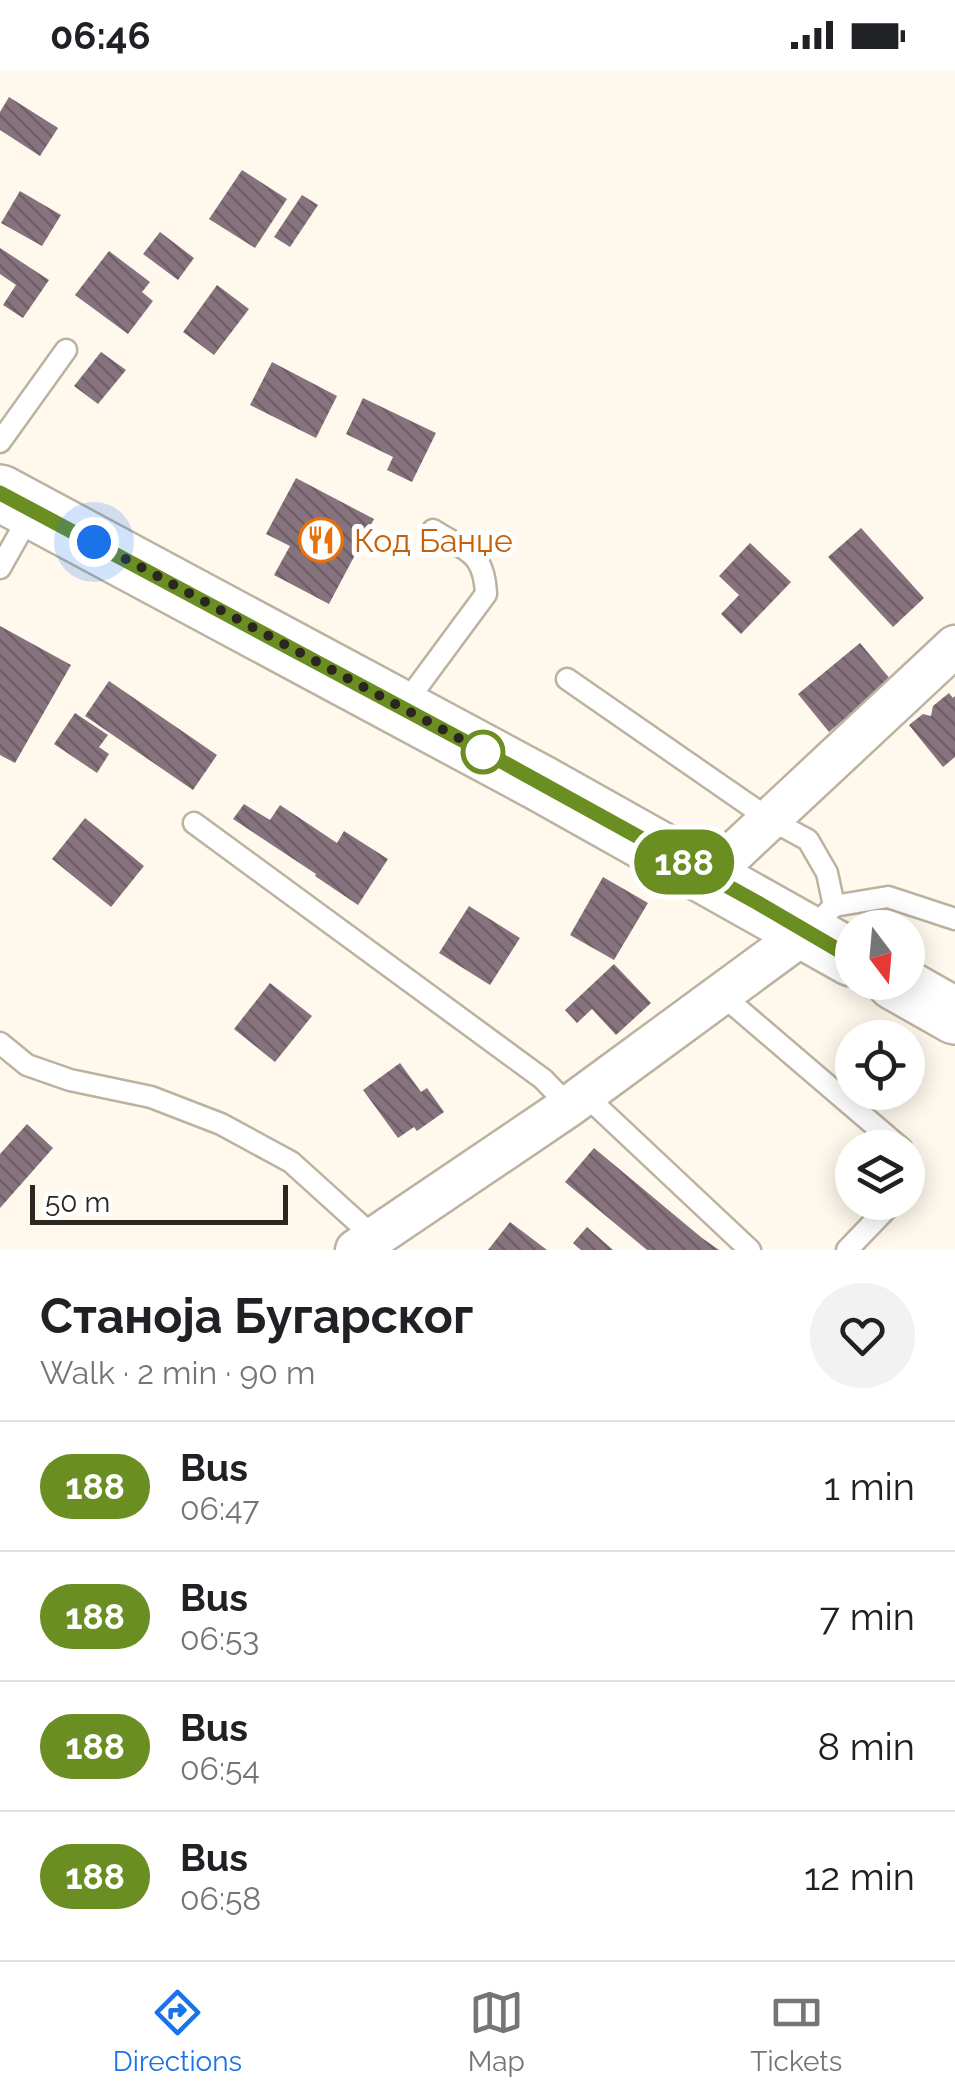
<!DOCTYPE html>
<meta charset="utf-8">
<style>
:root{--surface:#fff;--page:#f2f2f2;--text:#202124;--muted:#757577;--line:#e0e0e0;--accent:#1a73e8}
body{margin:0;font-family:Raleway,sans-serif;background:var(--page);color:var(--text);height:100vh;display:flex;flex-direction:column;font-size:38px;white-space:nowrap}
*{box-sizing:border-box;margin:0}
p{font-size:32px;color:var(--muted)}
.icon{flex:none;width:55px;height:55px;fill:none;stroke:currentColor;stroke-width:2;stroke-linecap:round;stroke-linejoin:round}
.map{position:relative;height:1180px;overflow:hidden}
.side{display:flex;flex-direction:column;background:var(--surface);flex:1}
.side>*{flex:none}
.badge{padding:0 20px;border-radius:32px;font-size:35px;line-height:65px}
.needle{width:65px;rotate:164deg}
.fabs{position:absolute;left:835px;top:840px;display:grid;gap:20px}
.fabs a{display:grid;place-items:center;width:90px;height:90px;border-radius:50%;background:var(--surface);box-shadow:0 5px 25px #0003;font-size:50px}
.scale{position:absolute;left:30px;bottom:25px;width:258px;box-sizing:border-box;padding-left:10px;border:5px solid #2b261f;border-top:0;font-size:28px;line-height:35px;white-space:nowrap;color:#2b261f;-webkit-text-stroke:8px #fff;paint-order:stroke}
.you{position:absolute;width:50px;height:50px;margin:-25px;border:8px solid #fff;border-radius:50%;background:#1a73e8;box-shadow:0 0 0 15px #1a73e833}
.map>.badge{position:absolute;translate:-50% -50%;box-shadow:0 0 0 5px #fff}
.round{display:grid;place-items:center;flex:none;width:105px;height:105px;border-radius:52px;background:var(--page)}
.headline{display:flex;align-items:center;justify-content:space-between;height:170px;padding:0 40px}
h1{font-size:48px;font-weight:700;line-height:75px}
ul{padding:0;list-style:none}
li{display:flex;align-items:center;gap:30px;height:130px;padding:0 40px;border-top:2px solid var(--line)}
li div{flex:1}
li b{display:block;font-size:38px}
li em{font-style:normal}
li .badge{min-width:110px;font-weight:700;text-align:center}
.status{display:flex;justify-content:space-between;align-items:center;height:70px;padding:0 50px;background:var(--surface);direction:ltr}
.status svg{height:28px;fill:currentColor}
.dock{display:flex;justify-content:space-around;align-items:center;height:140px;border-top:2px solid var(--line);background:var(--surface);font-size:28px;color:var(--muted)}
.dock a{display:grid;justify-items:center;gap:5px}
.dock .selected{color:var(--accent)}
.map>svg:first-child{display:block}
</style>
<div class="status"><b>06:46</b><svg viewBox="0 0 49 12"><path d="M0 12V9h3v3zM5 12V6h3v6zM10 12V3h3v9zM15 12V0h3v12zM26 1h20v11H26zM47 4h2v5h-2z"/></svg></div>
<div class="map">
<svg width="955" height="1180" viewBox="0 0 955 1180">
<defs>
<pattern id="building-back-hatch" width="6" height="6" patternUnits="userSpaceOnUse" patternTransform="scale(2.5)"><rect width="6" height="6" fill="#87737d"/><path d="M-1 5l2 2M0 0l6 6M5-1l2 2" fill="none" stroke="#6f5e66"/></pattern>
</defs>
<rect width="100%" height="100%" fill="#fff8ec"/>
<path fill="url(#building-back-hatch)" d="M9,27L58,58L40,86L0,60V42Z
M242,100L287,129L255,178L209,149Z
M20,121L61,145L42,176L1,153Z
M302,125L318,135L290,177L274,167Z
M160,162L194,188L178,210L143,184Z
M0,178L49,210L23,248L3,235L16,215L0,204Z
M109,181L150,212L142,222L153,231L128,264L75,225Z
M217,215L249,239L214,285L183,262Z
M101,282L126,300L98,334L74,316Z
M272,292L337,326L316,368L250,335Z
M363,328L436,363L412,412L387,400L393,387L346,364Z
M296,408L374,449L329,534L274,505L290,476L266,464Z
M861,458L924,528L893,557L828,487Z
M750,473L791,512L741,564L721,544L739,525L719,506Z
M0,556L71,595L15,693L0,685Z
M860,573L891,610L829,662L798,624Z
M109,611L217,685L193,720L85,646Z
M949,623L953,628L955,626V687L943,697L909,655L923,644L931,646L933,636Z
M75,643L108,665L99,677L109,684L97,703L54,674Z
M244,734L270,750L280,735L337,773L344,761L388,789L358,835L315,806L316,804L233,749Z
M85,748L144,796L111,837L52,789Z
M603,807L648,833L614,890L570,865Z
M469,836L520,868L490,915L439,883Z
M614,894L651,933L616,965L592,939L577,953L565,940Z
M270,913L312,946L275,992L234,959Z
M400,993L421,1022L427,1018L444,1042L417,1061L414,1057L398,1068L363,1020Z
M27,1054L53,1078L0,1138V1084Z
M594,1078L702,1168L719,1180H647L565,1112Z
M510,1152L547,1180H488Z
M587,1157L613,1180H581L573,1173Z"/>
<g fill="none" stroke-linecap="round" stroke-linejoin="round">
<g stroke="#bdb2a0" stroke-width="25">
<path id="lane" d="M0,372L66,280
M0,498L31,443
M567,609L769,749L808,770L827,803L834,836
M404,635L486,524C484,481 466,481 433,460
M194,753L543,1009L569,1036
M825,845L834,836L888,827L955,849
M721,924L901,1078
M0,973L27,995L70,1010L151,1027L221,1054L291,1092L375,1168
M585,1025L750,1180
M847,1180L893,1132"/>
</g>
<g stroke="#bdb2a0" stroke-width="45">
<path id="street" d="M709,806L955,576
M356,1180L569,1036L806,862"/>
</g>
<g stroke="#bdb2a0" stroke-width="60">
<path id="primary" d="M0,423L542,714L852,888
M895,912L955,946"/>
</g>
<use href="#lane" stroke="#fff" stroke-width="20"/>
<use href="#street" stroke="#fff" stroke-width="40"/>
<use href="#primary" stroke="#fff" stroke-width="55"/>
</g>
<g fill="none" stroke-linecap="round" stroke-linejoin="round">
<g stroke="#fff" stroke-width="22">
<path id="line" d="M0,423L492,686L758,833L852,888"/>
</g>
<use href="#line" stroke="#6b8e23" stroke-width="15"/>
<path stroke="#2b261f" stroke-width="10" stroke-dasharray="0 18" d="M94,472L492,686L483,682"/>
</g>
<defs>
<g id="restaurant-ring" transform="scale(2.25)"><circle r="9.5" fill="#fff" stroke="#e8710a" stroke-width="1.5"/><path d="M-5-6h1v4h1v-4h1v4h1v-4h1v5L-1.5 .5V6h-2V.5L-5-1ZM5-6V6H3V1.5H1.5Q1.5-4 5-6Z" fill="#e8710a"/></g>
</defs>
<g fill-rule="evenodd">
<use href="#restaurant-ring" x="321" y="470"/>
</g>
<circle fill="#fff" stroke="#6b8e23" stroke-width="5" cx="483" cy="682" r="20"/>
<g text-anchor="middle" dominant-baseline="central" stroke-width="10" stroke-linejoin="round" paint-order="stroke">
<g font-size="32" fill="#c56008" stroke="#fff" text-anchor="start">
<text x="354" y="470">Код Банџе</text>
</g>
</g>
</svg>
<div class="fabs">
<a><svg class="needle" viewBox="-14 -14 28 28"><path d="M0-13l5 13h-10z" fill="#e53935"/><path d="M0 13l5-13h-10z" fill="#757577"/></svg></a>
<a><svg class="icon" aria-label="locate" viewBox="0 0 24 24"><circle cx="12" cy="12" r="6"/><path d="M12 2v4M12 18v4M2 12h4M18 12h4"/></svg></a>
<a><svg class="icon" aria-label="layers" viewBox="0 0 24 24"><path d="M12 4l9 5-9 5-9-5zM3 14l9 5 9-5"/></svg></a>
</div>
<div class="scale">50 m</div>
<div class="you" style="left:94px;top:472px"></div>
<b class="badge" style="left:684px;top:792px;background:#6b8e23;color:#fff">188</b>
</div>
<section class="side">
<div class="headline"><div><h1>Станоја Бугарског</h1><p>Walk · 2 min · 90 m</p></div><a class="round"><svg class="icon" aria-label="heart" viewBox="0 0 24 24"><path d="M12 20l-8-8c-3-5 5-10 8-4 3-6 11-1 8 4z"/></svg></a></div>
<ul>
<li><span class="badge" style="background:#6b8e23;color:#fff">188</span><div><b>Bus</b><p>06:47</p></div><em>1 min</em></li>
<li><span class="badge" style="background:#6b8e23;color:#fff">188</span><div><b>Bus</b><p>06:53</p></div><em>7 min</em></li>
<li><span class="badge" style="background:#6b8e23;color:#fff">188</span><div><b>Bus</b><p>06:54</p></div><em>8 min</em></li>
<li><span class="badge" style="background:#6b8e23;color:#fff">188</span><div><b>Bus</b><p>06:58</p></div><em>12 min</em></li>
</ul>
</section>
<nav class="dock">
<a class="selected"><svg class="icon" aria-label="directions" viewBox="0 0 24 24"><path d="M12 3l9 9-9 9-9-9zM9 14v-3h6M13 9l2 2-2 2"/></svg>Directions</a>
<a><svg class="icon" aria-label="map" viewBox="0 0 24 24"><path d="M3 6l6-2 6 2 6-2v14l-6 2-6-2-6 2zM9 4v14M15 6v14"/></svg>Map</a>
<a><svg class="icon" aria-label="tickets" viewBox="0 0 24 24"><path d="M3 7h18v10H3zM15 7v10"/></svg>Tickets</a>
</nav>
